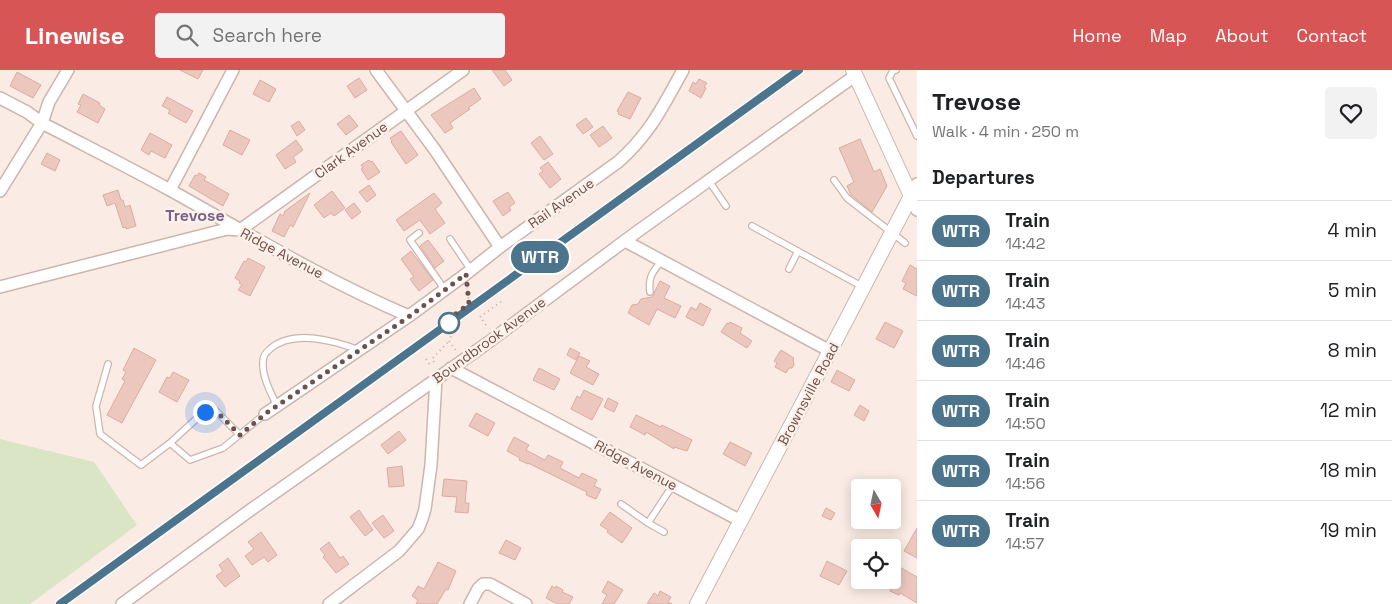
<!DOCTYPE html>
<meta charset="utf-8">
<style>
:root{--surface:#fff;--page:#f2f2f2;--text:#202124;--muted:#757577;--line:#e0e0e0;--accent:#d75655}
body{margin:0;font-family:"Space Grotesk",sans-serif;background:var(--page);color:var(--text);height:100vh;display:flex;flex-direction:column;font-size:19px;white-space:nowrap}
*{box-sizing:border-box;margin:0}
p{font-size:16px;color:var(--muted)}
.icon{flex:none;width:28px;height:28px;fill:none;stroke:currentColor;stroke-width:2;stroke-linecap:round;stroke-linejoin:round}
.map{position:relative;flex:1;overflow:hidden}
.drawer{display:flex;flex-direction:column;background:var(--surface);width:475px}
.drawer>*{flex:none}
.badge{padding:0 10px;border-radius:16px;font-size:18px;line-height:32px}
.needle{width:32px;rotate:171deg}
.buttons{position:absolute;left:851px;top:409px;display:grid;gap:10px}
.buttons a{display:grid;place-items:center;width:50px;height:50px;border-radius:5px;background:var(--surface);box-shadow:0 2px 12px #0003;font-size:25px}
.you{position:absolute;width:25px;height:25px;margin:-12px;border:4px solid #fff;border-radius:50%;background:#1a73e8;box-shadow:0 0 0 8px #1a73e833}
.map>.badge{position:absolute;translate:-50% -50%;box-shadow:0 0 0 2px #fff}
h2{padding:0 15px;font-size:19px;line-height:45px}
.round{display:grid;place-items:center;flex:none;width:52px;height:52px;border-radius:5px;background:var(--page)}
.summary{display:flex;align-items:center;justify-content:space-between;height:85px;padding:0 15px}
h1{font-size:24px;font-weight:700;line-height:38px}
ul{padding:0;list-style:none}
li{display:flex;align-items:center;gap:15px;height:60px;padding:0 15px;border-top:1px solid var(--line)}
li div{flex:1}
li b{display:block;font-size:19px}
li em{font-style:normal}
li .badge{min-width:55px;font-weight:700;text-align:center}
header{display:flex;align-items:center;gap:30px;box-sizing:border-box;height:70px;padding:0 25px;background:var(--accent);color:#fff}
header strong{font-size:24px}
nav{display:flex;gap:28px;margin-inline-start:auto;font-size:18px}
.search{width:350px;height:45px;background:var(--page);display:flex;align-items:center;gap:12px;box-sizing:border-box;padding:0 18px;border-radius:5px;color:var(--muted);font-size:19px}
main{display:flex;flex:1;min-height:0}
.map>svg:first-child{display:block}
</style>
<header>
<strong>Linewise</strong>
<div class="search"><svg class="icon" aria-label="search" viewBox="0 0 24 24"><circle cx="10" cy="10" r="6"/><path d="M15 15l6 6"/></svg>Search here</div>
<nav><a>Home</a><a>Map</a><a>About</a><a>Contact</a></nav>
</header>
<main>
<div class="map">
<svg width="917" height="534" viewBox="0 0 917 534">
<rect width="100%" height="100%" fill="#faece4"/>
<path fill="#d9e5c4" d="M0,369L94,392L137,455L30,534H0Z"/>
<path fill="#ecc7be" stroke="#ddaba0" d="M180,0H203L198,9Z
M492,0H505L512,10L504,16Z
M17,2L41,15L33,28L10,16Z
M359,8L367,20L355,28L347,16Z
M699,9L707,13L704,17L706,18L701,28L689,21L693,12L696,14Z
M260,10L276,19L269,32L253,24Z
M474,18L481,29L468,38L470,39L450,53L453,58L445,63L431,45Z
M628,22L641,28L630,49L618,44L619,42L617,41Z
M83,24L100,33L99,35L105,39L98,53L77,42L81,35L78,34Z
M167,27L193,41L186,53L168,43L170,40L162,36Z
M349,45L358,56L346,65L337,54Z
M586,48L593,57L583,64L576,55Z
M299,51L305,60L297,66L291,56Z
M603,56L612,68L599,77L590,65Z
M230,60L250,70L242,85L223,75Z
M401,61L418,85L406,94L391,72L392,71L390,68Z
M150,63L172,75L165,88L151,81L149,85L141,80Z
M540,66L553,84L544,90L531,73Z
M860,69L874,102L880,99L887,116L872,142L851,125L847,116L854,112L839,78Z
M296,70L303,80L293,87L296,92L285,99L276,85Z
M47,83L60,90L55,101L41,94Z
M369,90L371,92L372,91L380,102L368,110L361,99L363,98L361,95Z
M548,92L561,109L550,118L539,104L543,101L540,98Z
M199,103L206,107L204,110L229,124L223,136L189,116L195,105L197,106Z
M369,115L376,125L367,132L359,122Z
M118,120L121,130H123L125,137L130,135L136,156L126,159V157L123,158L115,133L107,136L103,125Z
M332,121L345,138L334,146L331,143L324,148L314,135Z
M508,122L515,133L509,137L511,140L503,146L493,131Z
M310,123L293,157L290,155L284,167L272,161L280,144L283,146L285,141Z
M434,123L442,133L435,139L445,153L430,164L420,150L404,161L396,150Z
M354,133L361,142L352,149L345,140Z
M428,170L444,191L435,198L420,176Z
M411,181L433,210L419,221L410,209L414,207L401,189Z
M248,188L265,197L250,226L238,220L242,215L239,213L240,211L235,208L244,191L246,192Z
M910,195L917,199V226L903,219L906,213L902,211Z
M660,211L670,216L664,228L681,236L675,248L657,239L649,255L628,243L632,235L638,234L641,229L652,227Z
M700,233L711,239L703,256L686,247L691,237L696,240Z
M730,252L742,258L740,263L752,271L747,278L721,262L727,253L728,254Z
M885,252L903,261L894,278L876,269Z
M134,278L156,290L122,353L107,345L125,311L122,309L126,302L123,300Z
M570,278L580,283L576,290L567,285Z
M781,280L794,288L793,290L794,295L792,298H789L786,303L775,297L777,293L774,291Z
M579,286L590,291L586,297L599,304L593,315L570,303Z
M539,298L560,309L554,320L533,310Z
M837,300L855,310L849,321L831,312Z
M173,302L189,310L177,332L159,322L167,307L170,308Z
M584,320L603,329L592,350L571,339L577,326L580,328Z
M608,328L618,333L614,342L604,337Z
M860,335L869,341L864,351L854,345Z
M476,343L495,353L488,366L469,356Z
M636,345L661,357L662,355L692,370L687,381L674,377V379L646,362L645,365L630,357Z
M399,361L406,370L388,384L381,375Z
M514,367L529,375L526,380L545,390L548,385L563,392L560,398L579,408L582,403L597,410L594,416L601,419L596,429L586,425L587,422L528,393V394L519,390L520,388L507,381Z
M730,372L752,383L745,396L723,384Z
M402,396L404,416L389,417L387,398Z
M444,409L467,411L465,433H469L468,443L455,442L457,427L442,426Z
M826,438L835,443L831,450L822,446Z
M359,440L373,460L365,466L350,447Z
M610,442L632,458L622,473L607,462L608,460L600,455Z
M383,445L394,461L384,468L372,453Z
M917,458V488L904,481Z
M261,462L277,485L268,492L264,487L252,495L245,486L254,479L248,472Z
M506,470L521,478L515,490L499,483Z
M329,472L340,488L343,486L349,494L336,503L323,487L325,485L320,479Z
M228,488L240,506L225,517L216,506L223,501L219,495Z
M827,491L847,501L839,515L820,506Z
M438,492L456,501L448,520L446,519L437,534H416L418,530L412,526L418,516L424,519Z
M898,496L917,507V533L900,523L899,525L890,521L891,519L886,517L890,510H892V506Z
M608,511L623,520L614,534H602L607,525L602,522Z
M552,516L555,518L556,516L563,520L562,522L573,527L569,534H557L546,528Z
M660,521L671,527L668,532L672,534H647L654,523L658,526Z"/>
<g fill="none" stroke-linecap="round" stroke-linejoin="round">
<g stroke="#ccb5ae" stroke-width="8">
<path id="service" d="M896,0L893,1L889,8L917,66
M834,110L847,128L905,173
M709,111L726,136
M752,156L863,217
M419,163L410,170L445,220
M450,169L471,200
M789,199L798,181
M650,222C648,206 653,202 662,190
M108,294L96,336L100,364L141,395L170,373L190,390L223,378L265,344
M277,336C271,323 262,307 263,292C263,286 265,283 270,279C293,259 332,270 359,280
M170,373L205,341H216L240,365
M621,434L648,453L673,415
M648,453L664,462"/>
</g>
<g stroke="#ccb5ae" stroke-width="14">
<path id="minor" d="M376,0L435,80L500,177
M0,28L27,42L42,53C84,75 128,97 170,120C249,164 326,211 409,246
M917,114L911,126L917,140
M170,120L233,0
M0,121L42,53L49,32L68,0
M625,171L830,281
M0,217L227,159L240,160L463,0
M451,298L741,451
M265,344L409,246L466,204L500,177L618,92C650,64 663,36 683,0
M122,534L249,441L486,274L634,164L856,5
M329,534L399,481L418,459L422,449L425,439L431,395L436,309
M470,534L478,519L483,514H490L526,534"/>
</g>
<g stroke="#ccb5ae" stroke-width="16">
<path id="tertiary" d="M697,534L830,281L911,126L853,0"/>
</g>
<path stroke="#d0aaa2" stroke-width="2" stroke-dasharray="1 4" stroke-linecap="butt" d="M444,250L453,261L449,271L457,282
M445,251L469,234L467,215
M486,255L480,247L502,231
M426,289L430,295
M434,292L432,289L449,271"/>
<use href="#service" stroke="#fff" stroke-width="5.5"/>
<use href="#minor" stroke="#fff" stroke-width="11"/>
<use href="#tertiary" stroke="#fff" stroke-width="14"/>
<g stroke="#aea4c1" stroke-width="5">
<path id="rail" d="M60,534L799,0"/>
</g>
<use href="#rail" stroke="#fdf1e9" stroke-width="3" stroke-dasharray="9" stroke-linecap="butt"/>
</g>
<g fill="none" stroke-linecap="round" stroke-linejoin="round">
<g stroke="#fff" stroke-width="11">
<path id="line" d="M60,534L799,0"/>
</g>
<use href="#line" stroke="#4c748c" stroke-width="8"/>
<path stroke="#6f514c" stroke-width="5" stroke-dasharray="0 9" d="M205,342L216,341L240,365L265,344L410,246L466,204L469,234L446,251L448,254L449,253"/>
</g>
<circle fill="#fff" stroke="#4c748c" stroke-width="2.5" cx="449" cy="253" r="10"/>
<g text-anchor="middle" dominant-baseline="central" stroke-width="5" stroke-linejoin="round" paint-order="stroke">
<g font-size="14" fill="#6f514c" stroke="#fdf1e9">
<text transform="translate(351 80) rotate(-36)">Clark Avenue</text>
<text transform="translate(561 133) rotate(-35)">Rail Avenue</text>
<text transform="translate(282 183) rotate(28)">Ridge Avenue</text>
<text transform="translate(489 270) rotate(-36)">Boundbrook Avenue</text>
<text transform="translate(808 324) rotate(-62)">Brownsville Road</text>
<text transform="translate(636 395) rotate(28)">Ridge Avenue</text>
</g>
<g font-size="16" font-weight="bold" fill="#76648c" stroke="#fdf1e9">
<text x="195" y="145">Trevose</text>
</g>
</g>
</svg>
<div class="buttons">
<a><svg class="needle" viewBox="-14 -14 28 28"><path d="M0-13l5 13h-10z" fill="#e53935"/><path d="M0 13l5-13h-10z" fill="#757577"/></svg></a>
<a><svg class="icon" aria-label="locate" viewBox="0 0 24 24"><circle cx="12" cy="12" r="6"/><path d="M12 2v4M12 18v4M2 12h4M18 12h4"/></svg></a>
</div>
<div class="you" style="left:205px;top:342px"></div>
<b class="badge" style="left:540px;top:187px;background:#4c748c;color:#fff">WTR</b>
</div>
<section class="drawer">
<div class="summary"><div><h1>Trevose</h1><p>Walk · 4 min · 250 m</p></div><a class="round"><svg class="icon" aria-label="heart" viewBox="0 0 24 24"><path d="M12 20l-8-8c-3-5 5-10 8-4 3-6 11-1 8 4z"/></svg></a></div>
<h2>Departures</h2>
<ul>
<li><span class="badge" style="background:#4c748c;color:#fff">WTR</span><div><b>Train</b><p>14:42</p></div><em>4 min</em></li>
<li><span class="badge" style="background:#4c748c;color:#fff">WTR</span><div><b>Train</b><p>14:43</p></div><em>5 min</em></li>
<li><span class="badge" style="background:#4c748c;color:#fff">WTR</span><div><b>Train</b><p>14:46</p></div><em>8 min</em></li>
<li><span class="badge" style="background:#4c748c;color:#fff">WTR</span><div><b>Train</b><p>14:50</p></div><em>12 min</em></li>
<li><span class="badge" style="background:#4c748c;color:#fff">WTR</span><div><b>Train</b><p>14:56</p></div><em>18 min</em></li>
<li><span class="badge" style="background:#4c748c;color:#fff">WTR</span><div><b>Train</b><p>14:57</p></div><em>19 min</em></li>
</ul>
</section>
</main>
